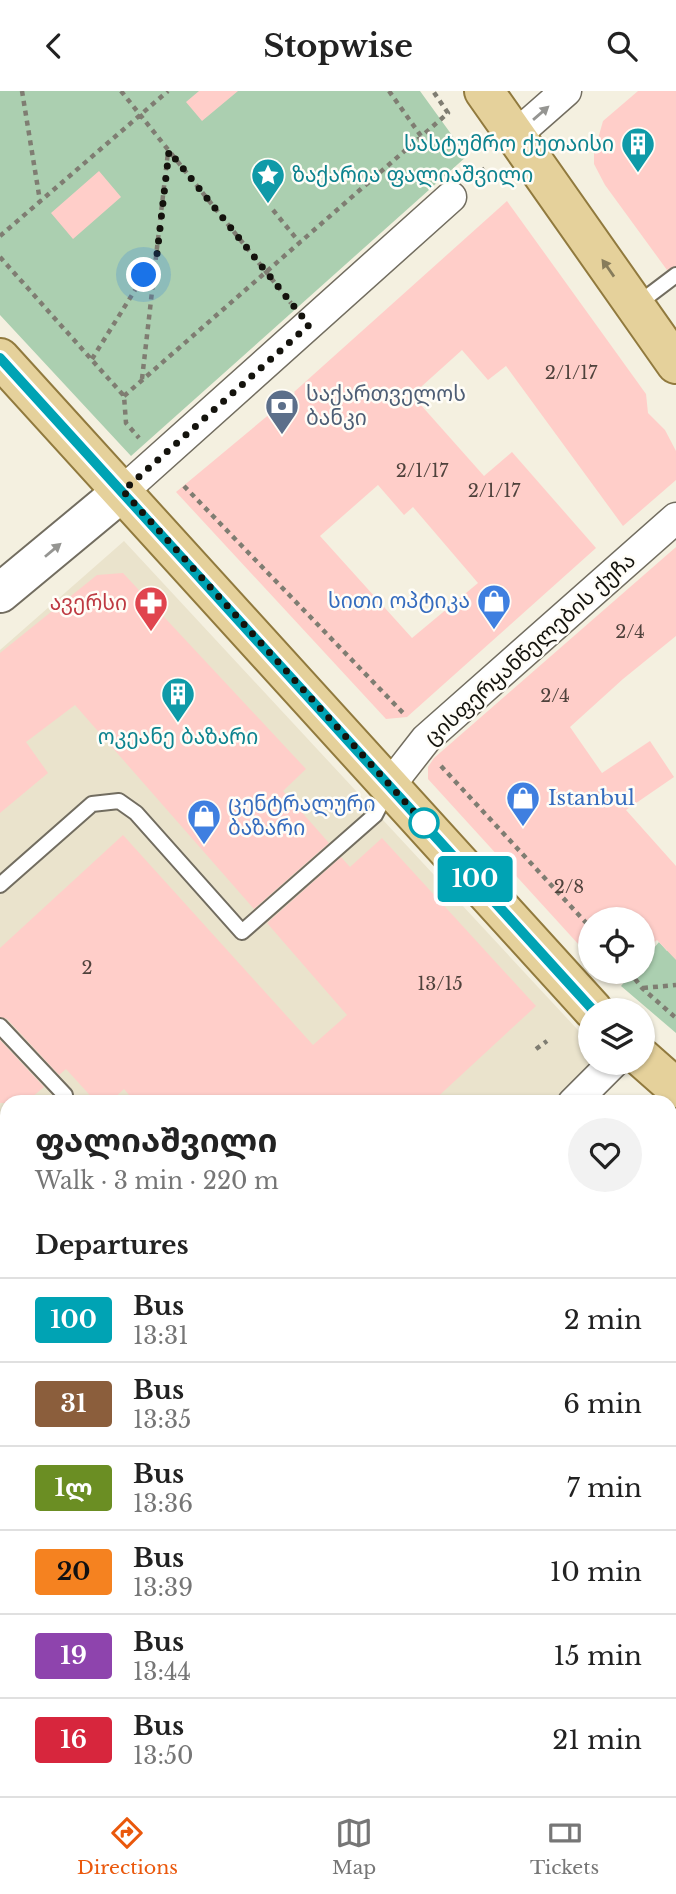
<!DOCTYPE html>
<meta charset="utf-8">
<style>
:root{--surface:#fff;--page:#f2f2f2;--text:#222;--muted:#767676;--line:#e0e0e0;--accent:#ea580c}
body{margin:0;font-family:"Libre Baskerville","Noto Sans Georgian",serif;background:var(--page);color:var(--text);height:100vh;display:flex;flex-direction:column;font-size:26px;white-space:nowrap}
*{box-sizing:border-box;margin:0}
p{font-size:23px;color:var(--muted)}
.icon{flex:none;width:38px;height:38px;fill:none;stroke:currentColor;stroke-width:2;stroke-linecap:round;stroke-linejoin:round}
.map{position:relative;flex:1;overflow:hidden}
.sheet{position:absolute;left:0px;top:1004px;width:677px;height:702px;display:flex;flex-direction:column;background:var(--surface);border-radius:21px 21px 0 0;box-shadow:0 2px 5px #0004}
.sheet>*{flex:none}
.badge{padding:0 14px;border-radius:5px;font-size:24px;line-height:46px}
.controls{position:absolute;left:578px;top:816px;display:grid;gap:14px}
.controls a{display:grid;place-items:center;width:77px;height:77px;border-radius:50%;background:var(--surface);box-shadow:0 2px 5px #0004;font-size:35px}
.you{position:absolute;width:35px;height:35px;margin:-18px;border:5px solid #fff;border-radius:50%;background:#1a73e8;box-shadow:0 0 0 10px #1a73e833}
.map>.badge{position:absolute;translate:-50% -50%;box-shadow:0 0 0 4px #fff}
h2{padding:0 35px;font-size:26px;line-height:63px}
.round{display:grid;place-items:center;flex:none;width:74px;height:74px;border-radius:37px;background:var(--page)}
.summary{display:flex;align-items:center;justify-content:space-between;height:119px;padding:0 35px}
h1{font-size:33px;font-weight:700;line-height:52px}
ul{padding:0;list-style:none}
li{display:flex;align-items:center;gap:21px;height:84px;padding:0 35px;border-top:2px solid var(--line)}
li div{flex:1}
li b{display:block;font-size:26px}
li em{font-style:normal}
li .badge{min-width:77px;font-weight:700;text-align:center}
header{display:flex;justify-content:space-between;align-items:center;height:91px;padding:0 35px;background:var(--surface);font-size:32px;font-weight:700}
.menu{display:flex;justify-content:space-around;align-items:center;height:98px;border-top:2px solid var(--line);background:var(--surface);font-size:19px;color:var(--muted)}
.menu a{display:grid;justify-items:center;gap:4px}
.menu .selected{color:var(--accent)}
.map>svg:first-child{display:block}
</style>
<header><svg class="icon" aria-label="back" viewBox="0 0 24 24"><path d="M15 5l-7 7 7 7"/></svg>Stopwise<svg class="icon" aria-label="search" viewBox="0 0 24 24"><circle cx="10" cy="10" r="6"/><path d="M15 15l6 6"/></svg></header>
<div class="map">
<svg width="676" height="1705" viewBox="0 0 676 1705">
<rect width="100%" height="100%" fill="#f4f0e0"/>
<path fill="#eae3cc" d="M124,450L590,952V971H601L559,1011L7,1012V1104L0,1096V559Z"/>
<path fill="#abcfb0" d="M0,0H420L467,65L131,365L0,224Z
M659,851L667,860L676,852V942L621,895L634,880H642V871Z"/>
<path fill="#80e3e9" d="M0,1476L7,1479V1675L0,1673Z
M676,1549V1705H139L114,1699H670V1550Z"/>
<path fill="#ffcec9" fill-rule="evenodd" d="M199,0H238L202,30L186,11Z
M638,0H676V175L667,179L605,94L594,73V62L603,30Z
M99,80L121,106L73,148L51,122Z
M507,110L646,303L648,322L665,339L676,360V389L623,435L506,275L488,289L462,259L412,304L484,385L512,361L596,457L407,626L386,628L176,401L295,302L294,301ZM378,394L404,424L413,416L478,492L412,547L320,445Z
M676,456V545L623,588L570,636L602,682L650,650L674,686L626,719L676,775V869L657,849L642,861V828H590V866L428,688V676L434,667Z
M123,482L306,678L283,700L329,752L254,818L75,614L26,651L48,682L0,722V562L97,484Z
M123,744L313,954L347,924L267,832L341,766L350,776L382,747L536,915L431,1012H136L124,998L109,1012H97L66,978L59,984L7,928L0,926V857Z
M0,949L44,996L25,1012H0Z"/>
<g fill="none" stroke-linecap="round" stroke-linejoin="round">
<g stroke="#726d60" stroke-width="18">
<path id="lane" d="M635,215L676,184
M0,794L92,713L119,710L136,722L242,841L375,724L389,697
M0,935L65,1004L66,1012
M0,1087L7,1080"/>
</g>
<g stroke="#726d60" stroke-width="33">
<path id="street" d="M516,44L566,0
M123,400L451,106
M390,694L426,648L676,427
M573,1012L614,971
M0,1130L7,1137"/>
</g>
<g stroke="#726d60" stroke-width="42">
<path id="secondary" d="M0,502L123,400"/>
</g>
<g stroke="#917a3e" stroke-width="42">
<path id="primary" d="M484,0L676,273
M0,267L593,919
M642,967L676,997"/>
</g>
<path stroke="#7f7d72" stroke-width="4.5" stroke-dasharray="5 5" stroke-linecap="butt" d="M22,0L40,110
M121,0L291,212
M389,0L421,45
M473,87L488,75
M273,119L300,152
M0,145L168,0
M0,166L124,305L126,332L139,347
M92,268L155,167
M142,288L168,61
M124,305L448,22L433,0
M184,395L406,625
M441,675L590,836
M629,880L642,897L676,927
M643,897L676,894
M536,958L547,950"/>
<use href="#lane" stroke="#fff" stroke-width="14"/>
<use href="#street" stroke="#fff" stroke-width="30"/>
<use href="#secondary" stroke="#fff" stroke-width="38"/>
<use href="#primary" stroke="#e5d19b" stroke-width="38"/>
</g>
<defs><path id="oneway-solid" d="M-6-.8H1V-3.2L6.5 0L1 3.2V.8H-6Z" transform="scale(1.75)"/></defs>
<g fill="#959592">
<use href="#oneway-solid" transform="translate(541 22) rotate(-41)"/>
<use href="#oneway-solid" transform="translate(53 459) rotate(-40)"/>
</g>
<use fill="#877c5b" href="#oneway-solid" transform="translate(608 177) rotate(-125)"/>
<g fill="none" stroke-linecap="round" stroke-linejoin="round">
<g stroke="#fff" stroke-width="16">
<path id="line" d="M0,267L593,919"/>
</g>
<use href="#line" stroke="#00a3b4" stroke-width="10"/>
<path stroke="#14130d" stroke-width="7" stroke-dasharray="0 12.6" d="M144,184L157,163L169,60L309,234L123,400L427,735L424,732"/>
</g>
<defs>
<g id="building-pin" transform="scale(1.75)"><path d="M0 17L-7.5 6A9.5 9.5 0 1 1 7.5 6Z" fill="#0f9aa8" stroke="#fffdf7"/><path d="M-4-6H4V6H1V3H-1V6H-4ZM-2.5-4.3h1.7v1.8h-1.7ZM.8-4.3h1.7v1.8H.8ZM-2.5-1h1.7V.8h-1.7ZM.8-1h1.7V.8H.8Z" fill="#fff"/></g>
<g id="sight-pin" transform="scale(1.75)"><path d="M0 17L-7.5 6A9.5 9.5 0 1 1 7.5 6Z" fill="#0f9aa8" stroke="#fffdf7"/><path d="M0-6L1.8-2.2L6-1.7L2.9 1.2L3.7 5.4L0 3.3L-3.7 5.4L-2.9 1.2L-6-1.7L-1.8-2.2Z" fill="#fff"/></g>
<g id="bank-pin" transform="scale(1.75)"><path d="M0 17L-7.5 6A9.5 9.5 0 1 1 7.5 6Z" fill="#5c6f8a" stroke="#fffdf7"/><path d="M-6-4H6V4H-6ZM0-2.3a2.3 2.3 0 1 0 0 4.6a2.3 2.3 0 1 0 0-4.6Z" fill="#fff"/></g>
<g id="shop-pin" transform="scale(1.75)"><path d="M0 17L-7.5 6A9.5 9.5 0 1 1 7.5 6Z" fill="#3f7fe0" stroke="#fffdf7"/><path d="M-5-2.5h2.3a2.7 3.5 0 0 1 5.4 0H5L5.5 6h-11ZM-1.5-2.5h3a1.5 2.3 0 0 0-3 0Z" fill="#fff"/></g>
<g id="pharmacy-pin" transform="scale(1.75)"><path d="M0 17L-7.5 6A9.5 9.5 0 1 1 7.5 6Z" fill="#e0444e" stroke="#fffdf7"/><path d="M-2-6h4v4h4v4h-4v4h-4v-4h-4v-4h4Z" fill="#fff"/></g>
</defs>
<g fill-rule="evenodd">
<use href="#building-pin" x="638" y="53"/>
<use href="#sight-pin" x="268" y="84"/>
<use href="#bank-pin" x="282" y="315"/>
<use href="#shop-pin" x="494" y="510"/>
<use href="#pharmacy-pin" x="151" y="512"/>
<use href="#building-pin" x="178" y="603"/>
<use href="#shop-pin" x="523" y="707"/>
<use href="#shop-pin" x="204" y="725"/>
</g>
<circle fill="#fff" stroke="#00a3b4" stroke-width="3.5" cx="424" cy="732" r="14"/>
<g text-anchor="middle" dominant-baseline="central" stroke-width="5" stroke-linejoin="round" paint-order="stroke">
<g font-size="18" fill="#4f423c">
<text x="571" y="282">2/1/17</text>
<text x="422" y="380">2/1/17</text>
<text x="494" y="400">2/1/17</text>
<text x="630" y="541">2/4</text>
<text x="555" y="605">2/4</text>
<text x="569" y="796">2/8</text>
<text x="87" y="877">2</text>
<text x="440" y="893">13/15</text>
</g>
<g font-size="21" fill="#0d838f" stroke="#fffdf7" text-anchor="end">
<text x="614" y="53">სასტუმრო ქუთაისი</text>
<text x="292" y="84" text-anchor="start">ზაქარია ფალიაშვილი</text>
<text x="178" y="646" text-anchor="middle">ოკეანე ბაზარი</text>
</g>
<g font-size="21" fill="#4e5e75" stroke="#fffdf7" text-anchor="start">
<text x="306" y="303">საქართველოს<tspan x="306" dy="24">ბანკი</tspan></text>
</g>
<g font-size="21" fill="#366cbe" stroke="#fffdf7" text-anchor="start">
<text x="470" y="510" text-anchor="end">სითი ოპტიკა</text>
<text x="548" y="707">Istanbul</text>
<text x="228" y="713">ცენტრალური<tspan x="228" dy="24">ბაზარი</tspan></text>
</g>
<g font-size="21" fill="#be3a42" stroke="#fffdf7" text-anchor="end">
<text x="127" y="512">ავერსი</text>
</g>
<g font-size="21" fill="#14130d" stroke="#fffdf7">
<text transform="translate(530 558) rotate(-42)">ცისფერყანწელების ქუჩა</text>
</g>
</g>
</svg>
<div class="controls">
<a><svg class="icon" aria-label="locate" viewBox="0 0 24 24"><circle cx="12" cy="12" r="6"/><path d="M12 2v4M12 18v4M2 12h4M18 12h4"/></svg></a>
<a><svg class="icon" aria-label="layers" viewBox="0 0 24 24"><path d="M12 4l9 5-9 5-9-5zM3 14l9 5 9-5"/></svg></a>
</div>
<div class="you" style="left:144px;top:184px"></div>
<b class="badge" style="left:475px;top:788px;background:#00a3b4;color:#fff">100</b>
<section class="sheet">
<div class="summary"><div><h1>ფალიაშვილი</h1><p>Walk · 3 min · 220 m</p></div><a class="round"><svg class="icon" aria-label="heart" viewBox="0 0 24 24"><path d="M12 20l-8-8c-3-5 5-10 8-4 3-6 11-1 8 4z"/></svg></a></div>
<h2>Departures</h2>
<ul>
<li><span class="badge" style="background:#00a3b4;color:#fff">100</span><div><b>Bus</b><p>13:31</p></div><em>2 min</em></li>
<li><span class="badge" style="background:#8b5e3c;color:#fff">31</span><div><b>Bus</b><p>13:35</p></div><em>6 min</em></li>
<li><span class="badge" style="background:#6b8e23;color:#fff">1ლ</span><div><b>Bus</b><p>13:36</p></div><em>7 min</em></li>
<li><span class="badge" style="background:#f58220;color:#111">20</span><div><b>Bus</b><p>13:39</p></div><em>10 min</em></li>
<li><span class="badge" style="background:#8e44ad;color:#fff">19</span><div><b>Bus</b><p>13:44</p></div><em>15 min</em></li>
<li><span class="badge" style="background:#d7263d;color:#fff">16</span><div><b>Bus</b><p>13:50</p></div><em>21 min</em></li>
</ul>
</section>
</div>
<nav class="menu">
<a class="selected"><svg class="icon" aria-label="directions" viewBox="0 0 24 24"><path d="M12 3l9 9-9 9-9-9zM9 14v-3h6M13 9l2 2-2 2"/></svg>Directions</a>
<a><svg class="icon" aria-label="map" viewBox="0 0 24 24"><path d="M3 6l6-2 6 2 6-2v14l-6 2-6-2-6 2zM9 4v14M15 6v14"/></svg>Map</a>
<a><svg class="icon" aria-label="tickets" viewBox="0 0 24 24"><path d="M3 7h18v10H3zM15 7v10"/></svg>Tickets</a>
</nav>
